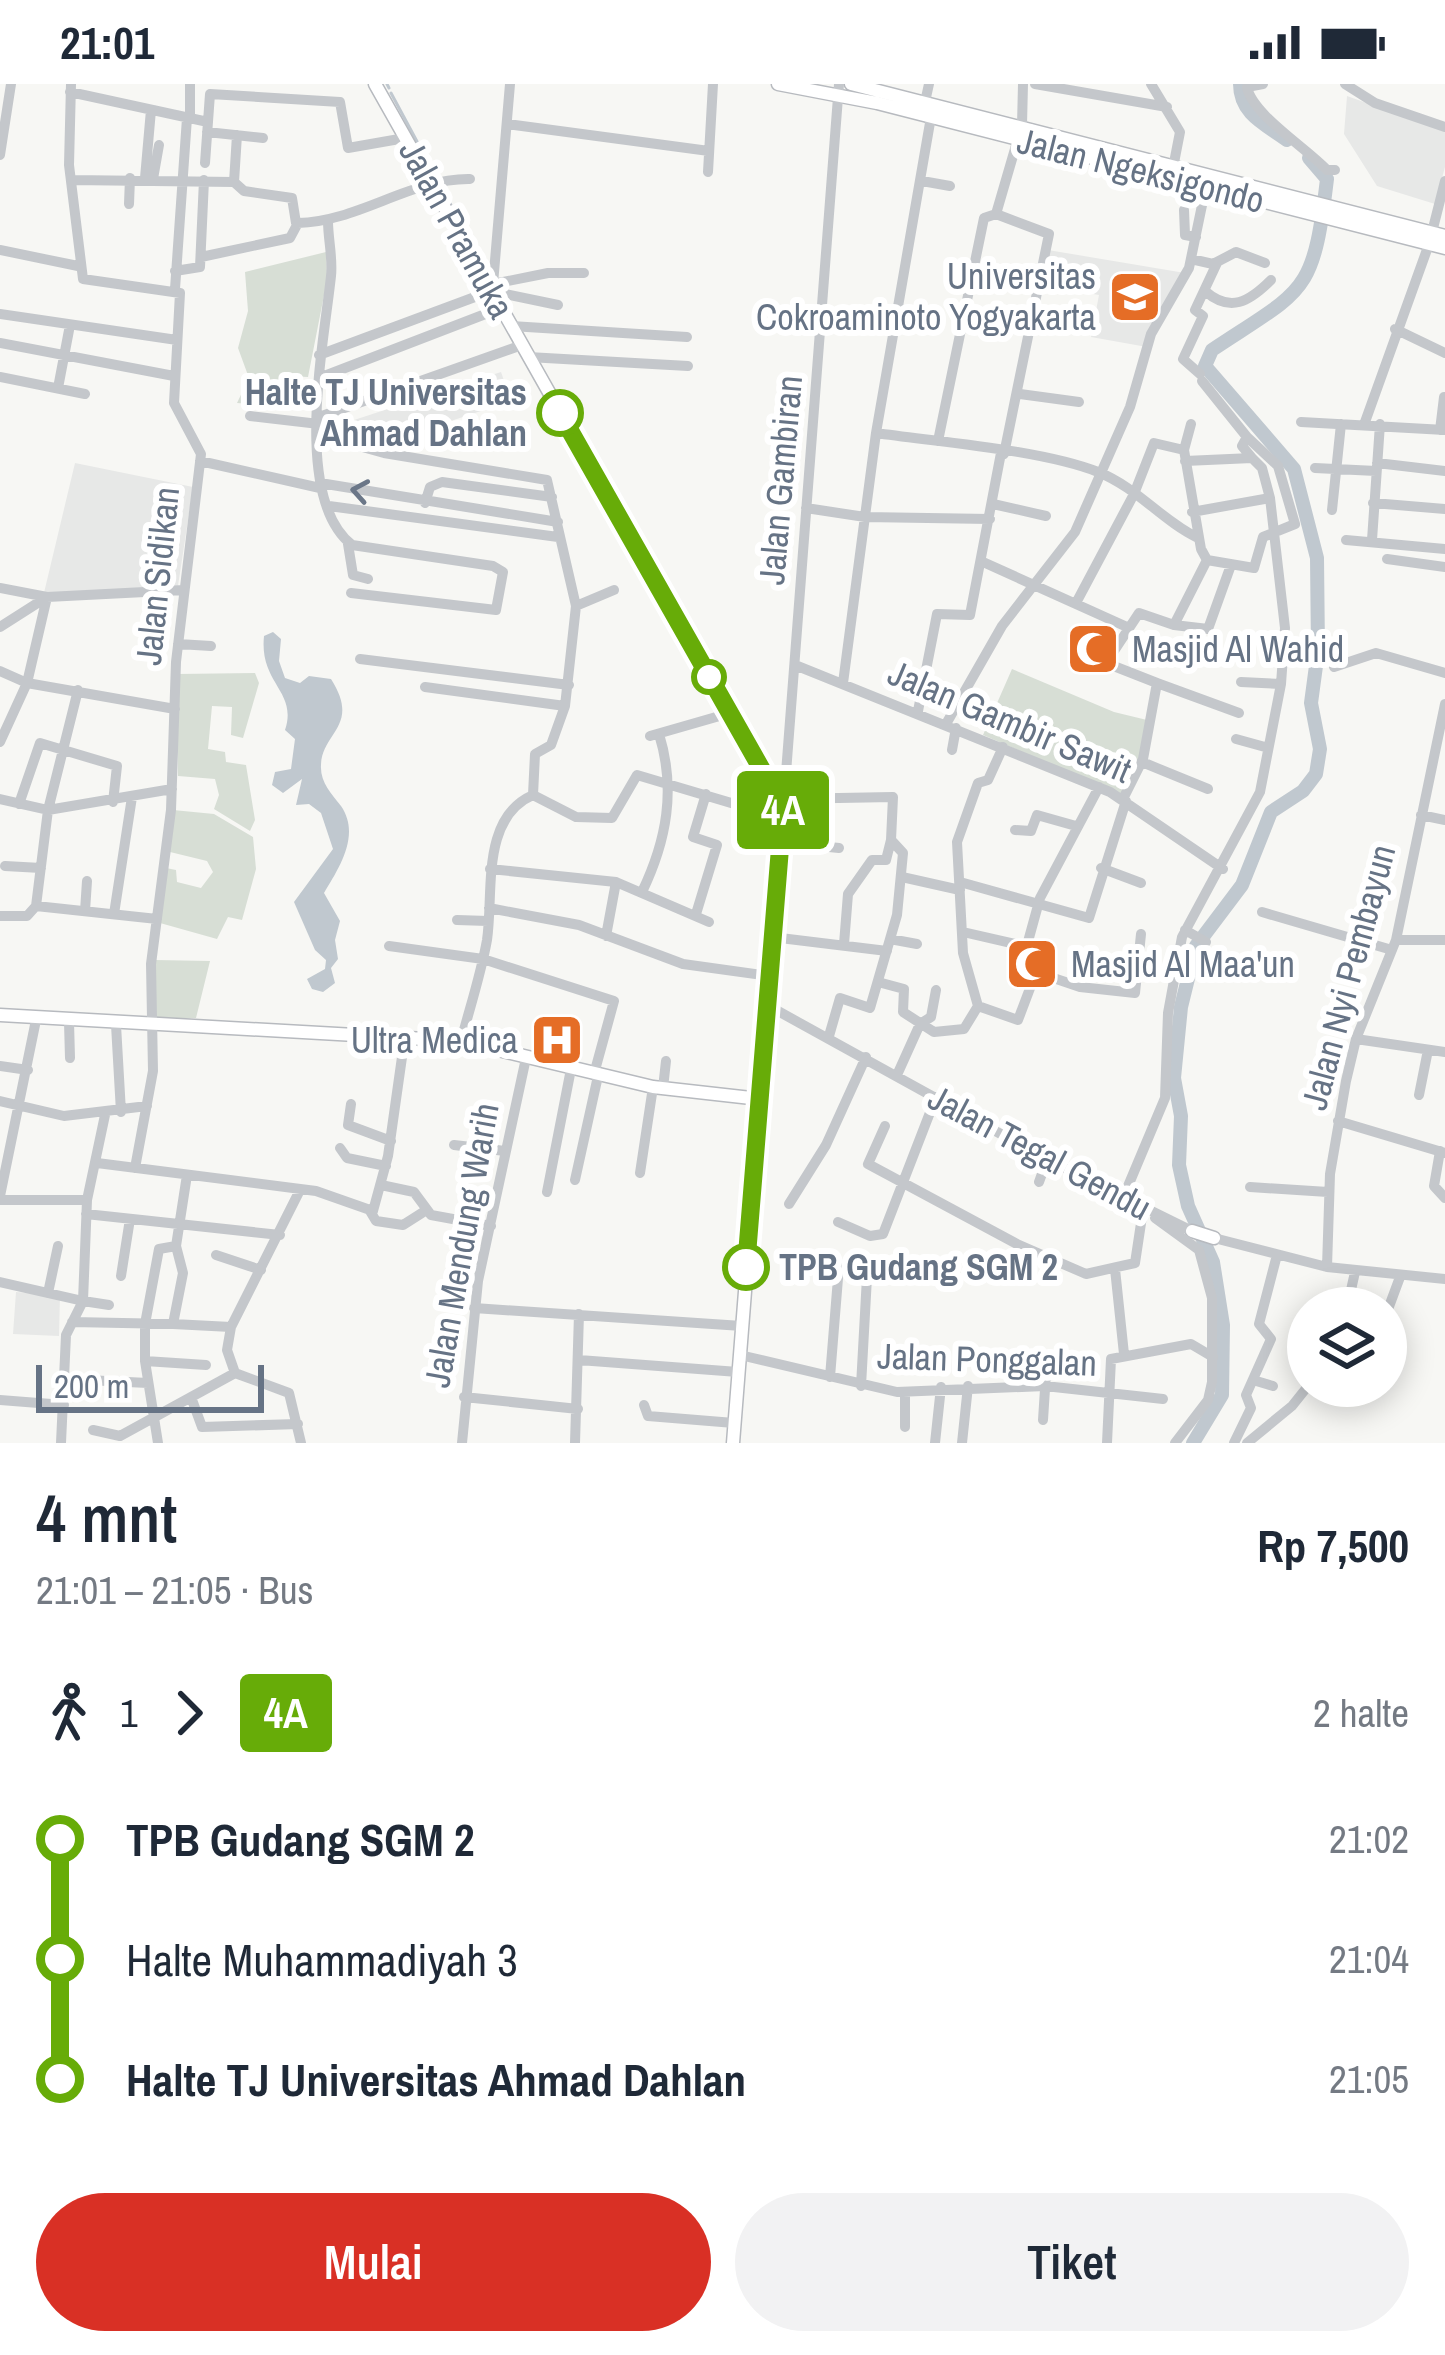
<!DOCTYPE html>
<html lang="id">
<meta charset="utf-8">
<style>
:root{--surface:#fff;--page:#f2f2f3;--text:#1f2937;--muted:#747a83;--accent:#d93025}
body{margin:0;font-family:"Archivo Narrow",sans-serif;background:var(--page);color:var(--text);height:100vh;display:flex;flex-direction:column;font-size:45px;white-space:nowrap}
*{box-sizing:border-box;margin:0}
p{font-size:39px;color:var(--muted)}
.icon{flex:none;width:66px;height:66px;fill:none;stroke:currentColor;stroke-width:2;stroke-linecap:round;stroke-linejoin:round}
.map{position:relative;height:1359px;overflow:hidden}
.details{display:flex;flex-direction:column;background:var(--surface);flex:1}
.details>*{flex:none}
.badge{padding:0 24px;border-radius:9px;font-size:42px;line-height:78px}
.fabs{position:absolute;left:1287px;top:1203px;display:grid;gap:24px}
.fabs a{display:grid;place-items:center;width:120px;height:120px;border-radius:50%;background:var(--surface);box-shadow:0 6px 30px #0003;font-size:60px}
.scale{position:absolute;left:36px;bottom:30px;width:228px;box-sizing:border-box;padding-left:12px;border:6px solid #667385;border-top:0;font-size:33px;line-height:42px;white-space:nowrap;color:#667385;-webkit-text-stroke:9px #fff;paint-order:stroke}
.map>.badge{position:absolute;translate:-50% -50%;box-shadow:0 0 0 6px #fff}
.legs{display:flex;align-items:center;gap:18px;height:132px;padding:0 36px;font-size:39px}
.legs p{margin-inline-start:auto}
.head{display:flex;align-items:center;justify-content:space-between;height:204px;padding:0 36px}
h1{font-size:66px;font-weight:600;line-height:90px}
.action{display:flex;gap:24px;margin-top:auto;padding:24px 36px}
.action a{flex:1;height:138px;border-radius:72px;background:var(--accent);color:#fff;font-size:48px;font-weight:600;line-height:138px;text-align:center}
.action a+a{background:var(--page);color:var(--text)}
ul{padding:0 36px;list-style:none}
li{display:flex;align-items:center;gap:42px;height:120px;font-size:45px}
li i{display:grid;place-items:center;width:18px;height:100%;margin:0 15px;background:currentColor}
li i::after{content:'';width:30px;height:30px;margin:-15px;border:9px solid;border-radius:50%;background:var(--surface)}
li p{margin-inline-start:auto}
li:first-child i{background:linear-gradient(#0000 50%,currentColor 0)}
li:last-child i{background:linear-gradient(currentColor 50%,#0000 0)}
.status{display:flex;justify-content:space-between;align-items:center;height:84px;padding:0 60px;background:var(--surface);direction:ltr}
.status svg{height:33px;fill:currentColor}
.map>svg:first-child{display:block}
</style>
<div class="status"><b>21:01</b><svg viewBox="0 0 49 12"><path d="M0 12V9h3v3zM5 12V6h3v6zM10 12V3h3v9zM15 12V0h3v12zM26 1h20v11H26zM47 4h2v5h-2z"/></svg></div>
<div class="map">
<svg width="1445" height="1359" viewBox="0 0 1445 1359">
<rect width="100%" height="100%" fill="#f7f7f4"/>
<path fill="#e7e8e7" d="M1347,12L1445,47V83L1435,120L1377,102L1344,50Z
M1048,166L1185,189L1147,263L1091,253L1099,211L1042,201Z
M501,288L511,317L358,368L348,338Z
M75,379L193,403L178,502L43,513Z
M16,1208L60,1211L59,1252L13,1250Z"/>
<path fill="#d7ded5" d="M326,168L327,196L308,293L287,292L277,322L237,319L249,294L238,264L248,227L245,188Z
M1012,585L1114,628L1147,636L1142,675L1122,711L983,651Z
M255,589L259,599L243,654L231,651L232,623L212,622L208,665L225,668L226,678L246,681L255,736L250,747L214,725L219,711L215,695L178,692L177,590Z
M173,726L214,730L253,753L256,785L242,836L228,833L217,855L160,839L166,784L176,786L177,798L201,804L213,788L207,777L170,768Z
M155,876L210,877L196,934H150Z"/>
<path fill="#c0c8cf" d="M273,548L281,555L279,577L285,594L300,599L309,592L331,595C361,642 322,648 321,681C320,698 331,709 341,722C361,751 339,784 324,809L340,837L335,856L338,875L331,884L335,899L323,908L312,905L307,895L325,885L326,876L315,866L294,818L333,765L321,729L309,720L296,721L302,695L283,709L272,701L275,688L291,685L295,655L285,646C298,607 259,600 264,552Z"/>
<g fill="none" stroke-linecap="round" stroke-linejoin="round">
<path stroke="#c0c8cf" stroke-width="3" d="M387,0L389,4
M391,9L435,91
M439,100L461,139
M766,682L776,696"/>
<path stroke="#c0c8cf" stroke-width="14" d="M1240,0C1240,30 1265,40 1287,56
M1193,1359L1222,1311L1223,1241L1213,1178L1188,1122L1179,1081L1181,1032L1174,994L1181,923L1196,862L1242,801L1271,728L1303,707L1316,690L1320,665L1311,619L1318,567L1317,474L1294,385L1205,282L1212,266C1305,204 1313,213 1327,95L1309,74"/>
<g stroke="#b7babf" stroke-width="15">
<path id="major" d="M375,0L774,707L784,715L733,1359
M778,0L877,19L1445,164
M851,0L1445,152
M0,931L461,957L653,1003L760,1015
M1192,1147L1214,1154"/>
</g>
<path stroke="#c4c7cb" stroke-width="10" d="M71,0L69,81L83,195L180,209L174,319L201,370L176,578L171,726L151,880L153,987L135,1084
M190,0V34
M839,0L784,715L893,713L891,756L903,769
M1035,0L1167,23
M1151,0L1180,48L1172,89
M1263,0L1247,3C1252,30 1305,63 1327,86H1335
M1345,0L1375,19L1445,43
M70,8L208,38
M925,18L929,0
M507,40L709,67
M207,48L263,54
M0,71L11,0
M205,79L210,10L340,18L348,64L405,54
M708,88L713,0
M145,94L151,26
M153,95L159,61
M71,96L234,98L244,107L292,114L296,139
M922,97L950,102
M234,98L237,51
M129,120L130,94
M1184,126L1185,151L1196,153
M996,130L1049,150L1004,370
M996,130L1022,41L1023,0
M328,137C328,155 333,174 331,192C324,259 292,414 352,461L493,482L503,488L496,526L351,509
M0,166L78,182
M201,173L290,154L298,139C358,138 411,94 470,95
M1191,175L1213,180L1236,168L1265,179
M175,187L200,183L204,96
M493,200L510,0
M488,201L548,189H584
M175,205L187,34
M1205,207C1230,229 1249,218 1271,196
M0,230L177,256
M511,242L687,253
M1395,245L1445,269
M0,259L174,292
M319,271L491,207L558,221
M528,273L688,282
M1200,290L1183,275L1203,232L1195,226L1217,179
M0,293L85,310
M319,294L501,224
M58,304L70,241
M1020,310L1079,318
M250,332L319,340
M319,333L522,261
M1301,338L1445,346
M1365,338L1429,160L1445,97
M1191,340L1184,366L1201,465L1207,476L1254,484L1263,453L1295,440L1278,382L1247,353
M1440,346L1444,313
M876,349C939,358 1042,366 1098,388C1138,404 1161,436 1198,454
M319,351L384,369L547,396L576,522L565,622L551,661L535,670L533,711
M938,357L984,134L996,130
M200,377L320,404
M1185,377L1252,374L1242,362L1247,353L1202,297
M1377,379L1445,387
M1315,384L1376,387
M320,399L558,438
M425,419L430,403L442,398L552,413
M1373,419L1445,425
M993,420L1046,432
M329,422L558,453
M806,424L865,433L990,435
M1332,426L1341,340
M1192,428L1270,414
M1346,456L1445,465
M1372,456L1380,340
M348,460L353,491L368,495
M1387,475L1445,483
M983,478L1127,543
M0,504L47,513L27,599L0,658
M1076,519L1134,410L1154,359L1184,366
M576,522L614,506
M1174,541L1207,476
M0,543L47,513L184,506
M178,560L211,562
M360,575L569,601
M795,581L1110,708L1223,785
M1334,583L1376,569L1445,589
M0,587L27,599L175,625
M1241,598L1281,600
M843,599L876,349L931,33
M1157,599L1239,629
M425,603L565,622
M918,627L937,530L970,531L1001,369
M946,640L1002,542L1075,448L1130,323L1151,250L1189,184L1206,102
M650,652L730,629
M1236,655L1265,663
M952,666L956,644
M1142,678L1208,705
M1099,703L1040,814L1021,883L1080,903L1135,909L1141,850
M0,715L48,726L172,705
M1123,715L1143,675L1157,599L1106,579L1139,529L1174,541L1208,545L1231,481
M19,720L40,659L117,682L113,718
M1421,731L1445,736
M1015,746L1031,747L1037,731L1076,742
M780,758L839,764
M5,782L41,784
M1101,784L1141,799
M490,785L616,798L709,838
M902,793L960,806
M960,798L1089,834L1126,717
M642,808C667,756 676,705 659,650
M36,822L157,835
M489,824L579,841L683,880L769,892
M85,827L87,797
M1262,828L1392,866
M114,830L132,713
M696,830L717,761L693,753L706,710
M0,832H27L36,822L48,726L78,606
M457,836L488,837
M1185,846L1206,858
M963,848L1024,862
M606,852L616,798
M772,853L887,867
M890,855L917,860
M1396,856H1445
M844,860L848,810L872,776H886L891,756
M389,862L483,875L614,917L594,990
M878,898L904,905L903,928L934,948L964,945L978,922
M1080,903L1090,866
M767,921L1046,1075L1192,1147
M978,922L963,869L957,758L978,699L988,696L1003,663
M978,922L1018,936L1035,891
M69,938L70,974
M116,941L121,1028
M829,952L840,914L870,924L897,831L903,769
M1356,955L1445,968
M461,957C470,923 481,890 487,856C494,810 480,734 533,711L576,733L612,734L637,691L782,734
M0,982L28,986
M897,991L920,940L931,933L936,906
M663,1004L666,977
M1419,1011L1428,966
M0,1017L64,1032L147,1022
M351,1020L348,1041L391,1057
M105,1031L87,1116L83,1217L109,1221
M1338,1037L1445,1069
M885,1042L868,1080L1017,1160L1086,1190L1135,1179L1143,1126
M454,1061L505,1067
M340,1064L347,1074L386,1082
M1440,1067L1434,1102L1445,1114
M97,1079L316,1107L373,1127L388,1072L405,952
M640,1089L653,1003
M187,1091L176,1162L183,1189L173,1240L231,1243
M575,1096L598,992
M1039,1098L1047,1076
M381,1101L414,1108L431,1131L491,1142
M1250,1103L1328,1108
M300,1106L231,1243L227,1266L235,1289L289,1309L301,1359
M547,1108L571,985
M0,1112L36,936
M1123,1114L1165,1014L1168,929L1182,853L1260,708L1281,600L1285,544L1270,414L1262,384L1252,374
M0,1116H87
M789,1120L826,1061L866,973
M370,1127L376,1137L403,1141L425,1127
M86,1130L280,1151
M1155,1134L1199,1166L1212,1214V1298L1208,1316L1175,1359
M838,1138L870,1152L883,1150L936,1013
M1214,1154L1327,1183L1445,1195
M216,1171L261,1186
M1327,1183L1330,1090L1346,997L1356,955L1396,856L1445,620
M1115,1185L1124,1270
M121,1192L130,1135
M0,1198L83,1217L66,1251L61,1359
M48,1209L58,1162
M474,1224L742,1242
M1347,1224L1355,1188
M1387,1228L1400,1193
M72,1238L173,1240
M740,1271L897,1308L1045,1302L1163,1315
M579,1276L738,1288
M145,1277L206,1281
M830,1293L839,1182
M66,1295L148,1299
M1253,1296L1273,1302
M861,1302L867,1193
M191,1313L202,1343L298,1340
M464,1313L578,1325
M0,1316L64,1321
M644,1321L648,1332L734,1339
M1043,1336L1047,1274
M905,1343V1309
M93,1346L120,1352L235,1289
M158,1359L145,1277V1240L159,1165L176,1162
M462,1359L478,1197L526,974
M575,1359L579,1230
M935,1359L941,1303
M962,1359L968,1302
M1107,1359L1111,1275L1191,1260L1213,1273
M1234,1359L1251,1324L1246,1311L1271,1255L1259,1240L1277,1171
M1247,1359L1292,1322L1308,1302"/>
<use href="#major" stroke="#fff" stroke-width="12"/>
</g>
<defs><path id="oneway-chevron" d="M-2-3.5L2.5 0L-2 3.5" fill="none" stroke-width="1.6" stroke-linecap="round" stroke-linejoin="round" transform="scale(3)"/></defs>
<use stroke="#6b7788" href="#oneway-chevron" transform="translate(360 407) rotate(-170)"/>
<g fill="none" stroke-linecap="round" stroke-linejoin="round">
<g stroke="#fff" stroke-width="27">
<path id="line-1" d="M560,329L774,707L784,715L746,1183"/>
</g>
<use href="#line-1" stroke="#67ac08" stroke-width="18"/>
</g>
<defs>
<g id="university-square" transform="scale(2.7)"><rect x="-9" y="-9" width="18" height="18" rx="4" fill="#e56d26" stroke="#fff"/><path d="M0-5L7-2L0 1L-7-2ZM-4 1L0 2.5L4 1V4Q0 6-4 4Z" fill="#fff"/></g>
<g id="mosque-square" transform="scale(2.7)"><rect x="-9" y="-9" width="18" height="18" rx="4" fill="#e56d26" stroke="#fff"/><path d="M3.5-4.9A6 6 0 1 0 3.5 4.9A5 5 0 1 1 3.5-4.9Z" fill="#fff"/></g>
<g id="hospital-square" transform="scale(2.7)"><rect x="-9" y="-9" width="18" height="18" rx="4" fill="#e56d26" stroke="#fff"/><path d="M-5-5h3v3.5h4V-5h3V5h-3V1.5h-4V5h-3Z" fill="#fff"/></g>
</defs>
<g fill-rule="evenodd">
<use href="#university-square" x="1135" y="213"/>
<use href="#mosque-square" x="1093" y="565"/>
<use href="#mosque-square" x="1032" y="880"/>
<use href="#hospital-square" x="557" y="956"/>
</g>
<g fill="#fff" stroke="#67ac08" stroke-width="6">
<circle cx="560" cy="329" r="21"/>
<circle cx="709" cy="593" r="15"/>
<circle cx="746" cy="1183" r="21"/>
</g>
<g text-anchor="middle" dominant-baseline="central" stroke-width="12" stroke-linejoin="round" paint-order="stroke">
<g font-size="36" fill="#667385" stroke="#fff">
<text transform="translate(1141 86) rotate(14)">Jalan Ngeksigondo</text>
<text transform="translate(457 145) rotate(61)">Jalan Pramuka</text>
<text transform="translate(780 396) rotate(-85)">Jalan Gambiran</text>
<text transform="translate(157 492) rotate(-84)">Jalan Sidikan</text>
<text transform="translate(1010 637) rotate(23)">Jalan Gambir Sawit</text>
<text transform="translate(1348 893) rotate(-75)">Jalan Nyi Pembayun</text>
<text transform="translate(1040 1068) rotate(28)">Jalan Tegal Gendu</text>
<text transform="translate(461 1161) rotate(-80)">Jalan Mendung Warih</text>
<text transform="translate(987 1275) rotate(2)">Jalan Ponggalan</text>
</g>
<g font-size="36" fill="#667385" stroke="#fff" text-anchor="end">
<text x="1096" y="192">Universitas<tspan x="1096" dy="41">Cokroaminoto Yogyakarta</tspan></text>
<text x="1132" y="565" text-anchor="start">Masjid Al Wahid</text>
<text x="1071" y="880" text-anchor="start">Masjid Al Maa'un</text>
<text x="518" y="956">Ultra Medica</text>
</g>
<g font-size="36" font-weight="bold" fill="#667385" stroke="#fff" text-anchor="end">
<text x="527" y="308">Halte TJ Universitas<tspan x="527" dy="41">Ahmad Dahlan</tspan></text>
<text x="779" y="1183" text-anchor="start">TPB Gudang SGM 2</text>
</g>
</g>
</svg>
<div class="fabs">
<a><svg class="icon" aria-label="layers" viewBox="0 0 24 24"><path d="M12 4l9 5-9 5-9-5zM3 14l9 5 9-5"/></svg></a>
</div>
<div class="scale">200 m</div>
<b class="badge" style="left:783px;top:726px;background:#67ac08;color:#fff">4A</b>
</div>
<section class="details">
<div class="head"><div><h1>4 mnt</h1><p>21:01 – 21:05 · Bus</p></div><b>Rp 7,500</b></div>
<div class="legs"><svg class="icon" aria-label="walk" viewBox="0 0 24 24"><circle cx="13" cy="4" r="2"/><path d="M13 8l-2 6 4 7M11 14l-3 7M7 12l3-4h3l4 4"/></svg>1<svg class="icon" aria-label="forward" viewBox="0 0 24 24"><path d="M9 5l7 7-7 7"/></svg><b class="badge" style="background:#67ac08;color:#fff">4A</b><p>2 halte</p></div>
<ul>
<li><i style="color:#67ac08"></i><b>TPB Gudang SGM 2</b><p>21:02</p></li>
<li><i style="color:#67ac08"></i><span>Halte Muhammadiyah 3</span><p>21:04</p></li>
<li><i style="color:#67ac08"></i><b>Halte TJ Universitas Ahmad Dahlan</b><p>21:05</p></li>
</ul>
<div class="action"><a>Mulai</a><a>Tiket</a></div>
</section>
